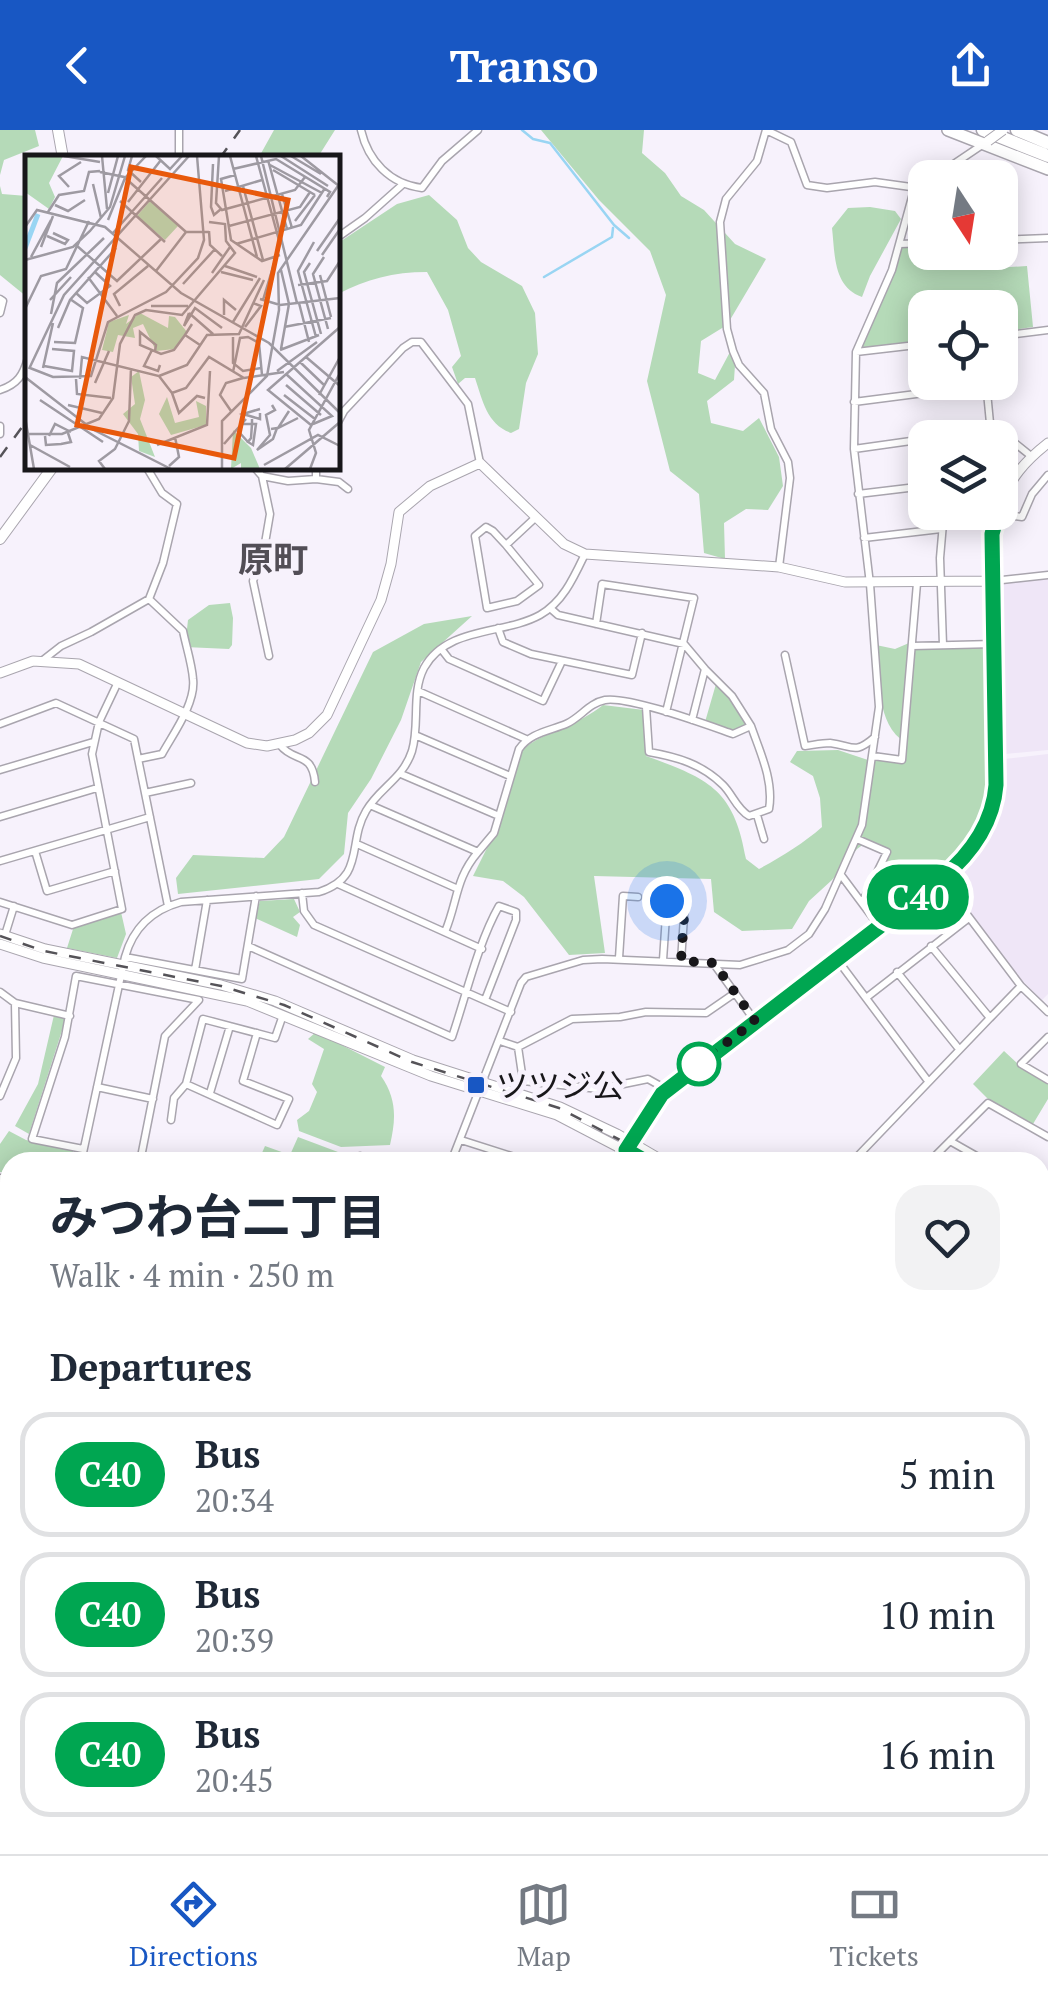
<!DOCTYPE html>
<meta charset="utf-8">
<style>
:root{--surface:#fff;--page:#f2f2f3;--text:#1f2937;--muted:#747a83;--line:#e0e1e3;--accent:#1857c3}
body{margin:0;font-family:"PT Serif","Noto Sans JP",serif;background:var(--page);color:var(--text);height:100vh;display:flex;flex-direction:column;font-size:38px;white-space:nowrap}
*{box-sizing:border-box;margin:0}
p{font-size:32px;color:var(--muted)}
.icon{flex:none;width:55px;height:55px;fill:none;stroke:currentColor;stroke-width:2;stroke-linecap:round;stroke-linejoin:round}
.map{position:relative;flex:1;overflow:hidden}
.panel{position:absolute;left:0px;top:1022px;width:1050px;height:702px;display:flex;flex-direction:column;background:var(--surface);border-radius:30px 30px 0 0;box-shadow:0 5px 25px #0003}
.panel>*{flex:none}
.badge{padding:0 20px;border-radius:32px;font-size:35px;line-height:65px}
.needle{width:65px;rotate:168deg}
.controls{position:absolute;left:908px;top:30px;display:grid;gap:20px}
.controls a{display:grid;place-items:center;width:110px;height:110px;border-radius:20px;background:var(--surface);box-shadow:0 5px 25px #0003;font-size:50px}
.you{position:absolute;width:50px;height:50px;margin:-25px;border:8px solid #fff;border-radius:50%;background:#1a73e8;box-shadow:0 0 0 15px #1a73e833}
.map>.badge{position:absolute;translate:-50% -50%;box-shadow:0 0 0 5px #fff}
h2{padding:0 50px;font-size:38px;line-height:90px}
.round{display:grid;place-items:center;flex:none;width:105px;height:105px;border-radius:30px;background:var(--page)}
.overview{display:flex;align-items:center;justify-content:space-between;height:170px;padding:0 50px}
h1{font-size:48px;font-weight:700;line-height:75px}
ul{padding:0;list-style:none}
li{display:flex;align-items:center;gap:30px;height:125px;margin:0 20px 15px;padding:0 30px;border:5px solid var(--line);border-radius:30px}
li div{flex:1}
li b{display:block;font-size:38px}
li em{font-style:normal}
li .badge{min-width:110px;font-weight:700;text-align:center}
header{display:flex;justify-content:space-between;align-items:center;height:130px;padding:0 50px;background:var(--accent);color:#fff;font-size:45px;font-weight:700}
.menu{display:flex;justify-content:space-around;align-items:center;height:140px;border-top:2px solid var(--line);background:var(--surface);font-size:28px;color:var(--muted)}
.menu a{display:grid;justify-items:center;gap:5px}
.menu .on{color:var(--accent)}
.map>svg:first-child{display:block}
</style>
<header><svg class="icon" aria-label="back" viewBox="0 0 24 24"><path d="M15 5l-7 7 7 7"/></svg>Transo<svg class="icon" aria-label="share" viewBox="0 0 24 24"><path d="M12 15V3M7 8l5-5 5 5M5 13v7h14v-7"/></svg></header>
<div class="map">
<svg width="1048" height="1724" viewBox="0 0 1048 1724">
<rect width="100%" height="100%" fill="#f7f2fc"/>
<path fill="#efe6f7" d="M1048,448V620L1005,624L1001,453Z
M1048,624V864L1042,870L1021,849L950,757V750L981,718L1003,673L1007,644L1004,629Z"/>
<path fill="#b5dab8" d="M0,0H35L39,16L4,30L0,45Z
M274,0H335L318,27H259Z
M541,0H644L642,23L665,43L681,66L704,80L735,114L766,129L727,195L701,211L698,243L715,250L730,222L735,235L734,250L707,271L711,293L743,301L759,288L779,327L783,356L768,380L746,379L724,393L725,429L704,423L699,364L670,341L647,251L666,165L650,121L599,70Z
M0,56L2,64L27,66V167L0,145Z
M429,65L457,90L468,118L481,132L522,156L535,183L538,224L526,253L519,299L511,303C487,294 483,272 475,248H465L458,254L452,237L461,226L448,180L427,142C393,142 367,149 338,164V113L397,74Z
M870,77L895,81L901,89L870,146L862,167C833,157 835,124 832,98L848,78Z
M925,115V122L991,123L993,138L1027,136L1033,197L1000,202V178H925V211L860,220L903,116Z
M230,473L233,488L232,515L229,519L185,517L188,490L209,475Z
M472,486L421,532L401,590L371,649L348,683L344,724L319,749L178,764L176,748L193,725L264,728L284,707L373,522L424,494Z
M909,513L914,517L986,516V521H990L987,598V613L993,621L991,665L979,702L953,737L876,789L865,774L889,720L868,711L857,719L832,750L809,771L792,799L742,801L714,782L711,749L594,746L605,823L569,825L524,767L503,751L473,746L496,700L523,619C547,600 579,595 603,575L644,580L646,626C709,649 734,659 746,729L759,739C781,727 804,713 822,697L820,668L813,646L790,632L797,621L838,620L874,632L875,628L903,631L906,613C875,594 880,547 876,515L895,519Z
M716,554L732,568L747,593L746,595L731,601L705,592Z
M294,769L300,782L293,787L300,795L297,807L255,788L260,771Z
M121,782L126,804L117,828L67,818L74,796Z
M54,885L66,888L29,1004L15,996L38,954Z
M316,902L385,937L381,946C397,969 396,989 390,1015L341,1017L299,1001L297,990L309,981L317,962L312,954L324,919L308,909Z
M1004,921L1018,934L1048,952V969L1033,994L991,972L973,954Z
M9,1001L26,1010L73,1020L74,1032H10V1043L0,1042V1014Z
M298,1007L338,1022L335,1032H258L265,1016L290,1025Z"/>
<g fill="none" stroke-linecap="round" stroke-linejoin="round">
<path stroke="#99d5f3" stroke-width="2.5" d="M522,0L533,9L550,13L614,95L629,108
M544,147L612,107L613,98"/>
<g stroke="#a9a5ae" stroke-width="9">
<path id="minor" d="M361,0C368,31 390,54 422,58L442,31L478,0
M766,0L757,31L726,69L720,92L727,199L733,221L739,235L764,263L771,299L788,332L790,348L779,437
M766,0L791,12L807,55L827,58L875,52L918,58
M179,26V0
M933,48L982,15
M338,107L365,88L402,55
M1000,110L1048,108
M900,114L925,113
M0,169L3,171L0,183
M1000,206L1048,200
M856,222L925,214
M986,252L990,293L1031,326
M0,260C18,254 23,245 28,228
M854,272L986,255
M338,292L344,281L403,218L412,212H421L468,274L480,333
M0,296V304
M936,308L983,301
M854,319L925,309
M255,338L262,346L270,384L264,419L253,451L269,526
M262,346L288,351L316,349V338
M316,349L339,352L348,359
M858,364L925,356
M997,384L1022,387L1032,364L1048,345
M864,408L941,399
M506,415L493,401L486,397L475,406L487,478L517,471L539,455L506,415L535,388
M993,451L1048,445
M550,478L558,485L684,514L705,539L692,590
M596,494L602,454L694,468L666,582
M498,498L503,512L531,524L632,545L642,503
M943,515L940,428L944,382
M912,516L994,514
M442,520L449,529L543,571L562,531
M785,525L805,616C813,615 822,613 830,613C854,616 854,625 875,607
M43,530L61,516L91,502L149,469L163,433L177,374L162,363L147,338
M705,539L732,566L751,596
M418,561L526,609
M0,594L56,573L134,609L168,776
M415,605L510,646
M280,615C294,633 312,621 315,652
M873,626L902,630L917,453
M138,629L162,624C173,604 196,573 193,549C192,534 186,516 183,501L149,469
M0,640L93,612
M401,644L499,686
M145,663L191,653
M370,675L478,722C455,749 458,771 445,802
M757,685L764,709
M0,687L97,658
M857,709L887,722L862,773
M357,714L458,759
M35,721L47,761L115,741
M478,722L494,703L519,619C530,603 549,601 566,594C580,588 589,573 605,570C629,566 707,595 733,604L751,596C760,622 774,651 769,679L749,686C736,678 733,665 723,655C702,634 677,627 649,622L646,577
M0,731L150,687
M841,745L879,796
M941,750L1021,856L1048,882
M338,754L482,819
M302,763L304,781L314,795L511,882
M0,772L72,795L122,779L92,624L99,592L118,552
M5,805L14,776
M248,816L452,907C466,866 478,813 499,776L516,782V790L485,870
M125,827L242,849L256,766
M619,828L623,766L638,767
M836,828L928,951
M663,830L667,771L685,772L681,831
M714,834L755,891
M195,840L207,770
M897,842L959,919
M0,862L15,873L70,886
M866,868L969,788
M990,888L1021,856
M1048,907L1021,934L1048,950
M500,911L518,917L572,889L620,887L646,882L706,883L735,863
M518,917L523,951L599,959L648,949L666,959
M186,954L277,995L289,969L243,951L257,903
M97,957L153,969
M210,963L230,896
M0,966L16,928L15,873
M171,990L174,968L186,954L203,889L275,908L283,885
M461,1010L530,1032
M950,1011L987,1032
M83,1019L32,1009L65,907L76,846L199,870L165,906L140,1032
M81,1032L125,827C133,798 152,780 181,772L319,762C366,747 347,713 366,681C379,658 403,649 412,621C420,594 411,563 424,538C447,496 504,505 540,485C563,472 574,447 585,424
M358,1032L360,1026
M451,1032L521,853L526,847L583,830L602,829L740,835L788,820L809,804L825,779L862,695L879,577L870,454L854,319L856,222L892,140L912,67L925,52
M852,1032L990,888L931,816
M929,1032L988,973L1048,1007
M0,1048L10,1050
M1040,1063L1048,1068
M1040,1124L1048,1129
M0,1151L10,1115
M0,1173L10,1175
M1040,1179L1048,1165
M1040,1184L1048,1189
M0,1237L10,1235
M0,1269L10,1268
M0,1301L10,1300
M1040,1346L1048,1332
M0,1349L10,1344
M0,1391L10,1385
M1040,1423L1048,1409
M0,1432L10,1426
M0,1445L10,1464
M1040,1467L1048,1472
M1040,1516L1048,1503
M1040,1571L1048,1575
M0,1597L10,1616
M1040,1597L1048,1602
M1040,1626L1048,1631
M0,1651L10,1646
M0,1667L10,1686
M1040,1699L1048,1685
M25,1715L29,1724
M61,1715L65,1724
M139,1715L143,1724
M287,1715L292,1724
M326,1715L331,1724
M428,1715L433,1724
M450,1715L457,1724
M484,1715L487,1724
M534,1715L536,1724
M874,1715L889,1724
M112,1724L129,1715
M203,1724L220,1715
M370,1724L387,1715
M458,1724L475,1715
M854,1724L859,1715
M919,1724L924,1715
M970,1724L975,1715
M1025,1724L1031,1715"/>
</g>
<g stroke="#a9a5ae" stroke-width="11">
<path id="tertiary" d="M1000,376C1010,348 1025,331 1048,313
M0,543L33,531L79,534L247,613L267,616L295,610L309,603L327,585L381,470L391,434L399,382L430,356L480,333L564,414L585,424L779,437L845,452L993,451
M0,804L45,819L221,855L275,871L413,930L560,977L617,1004L665,1032
M0,814L43,828L247,871L431,946L557,985L647,1032
M618,1032L662,963L941,750C970,725 992,695 996,655L992,404L998,382
M1040,1248L1048,1253
M1040,1279L1048,1265
M0,1513L10,1534
M100,1715L105,1724
M570,1715L572,1724
M781,1724L787,1715"/>
</g>
<g stroke="#a9a5ae" stroke-width="12">
<path id="primary" d="M58,0L63,28
M0,409L52,338"/>
</g>
<g stroke="#a9a5ae" stroke-width="14">
<path id="trunk" d="M948,0L1048,39"/>
</g>
<g stroke="#a9a5ae" stroke-width="15">
<path id="motorway" d="M983,0L1048,26
M1017,0L1048,13"/>
</g>
<use href="#minor" stroke="#fff" stroke-width="6"/>
<use href="#tertiary" stroke="#fff" stroke-width="9"/>
<use href="#primary" stroke="#fff" stroke-width="10"/>
<use href="#trunk" stroke="#fff" stroke-width="11"/>
<use href="#motorway" stroke="#fff" stroke-width="12"/>
<path stroke="#555358" stroke-width="2.5" stroke-dasharray="12 12" stroke-linecap="butt" d="M220,28L240,0
M0,327L28,289
M0,806L44,821L221,856L284,875L412,932L559,978L662,1032
M1040,1250L1048,1254"/>
<g stroke="#a9a5ae" stroke-width="11" stroke-linecap="butt">
<path id="tertiary-bridge" d="M988,11L1003,0"/>
</g>
<use href="#tertiary-bridge" stroke="#fff" stroke-width="9"/>
</g>
<g fill="none" stroke-linecap="round" stroke-linejoin="round">
<g stroke="#fff" stroke-width="22">
<path id="line" d="M647,1032L626,1020L662,964L940,750C970,725 993,695 996,655L992,404L998,382"/>
</g>
<use href="#line" stroke="#00a651" stroke-width="15"/>
<path stroke="#18171a" stroke-width="10" stroke-dasharray="0 18" d="M667,771L685,772L681,831L714,833L755,891L696,936L699,934"/>
</g>
<circle fill="#fff" stroke="#00a651" stroke-width="5" cx="699" cy="934" r="20"/>
<rect fill="#1857c3" stroke="#f7f2fc" stroke-width="4" x="466" y="945" width="20" height="20" rx="5"/>
<g text-anchor="middle" dominant-baseline="central" stroke-width="9" stroke-linejoin="round" paint-order="stroke">
<g font-size="32" fill="#18171a" stroke="#f7f2fc" text-anchor="start">
<text x="496" y="955">ツツジ公</text>
</g>
<g font-size="35" font-weight="bold" fill="#524e56" stroke="#f7f2fc">
<text x="273" y="429">原町</text>
</g>
</g>
<g transform="translate(25 25)">
<rect width="315" height="315" fill="#f7f2fc"/>
<path d="M0,1H56H38L24,28L30,42L24,54L0,37ZM125,46L153,71L140,85L112,61ZM115,158L143,173L144,161L150,162L162,177L150,194L131,196L118,169L108,173L110,183L93,180L88,197L77,195L84,167L104,160L101,169ZM114,216L120,245L115,264L130,302L114,296L113,279L98,259L110,249L106,222ZM142,242L150,268L174,262L171,246L181,251V270L146,280L134,259ZM208,275L226,293L235,314H216V308L206,314Z" fill="#b5dab8"/>
<path fill="none" stroke="#99d5f3" stroke-width="5" d="M0,93L13,59"/>
<path fill="none" stroke="#9e9aa2" stroke-width="2.5" d="M39,1L75,7M77,1L82,54M107,1L103,15L116,27M131,1L145,14L157,1M194,1L191,48L197,55L270,35L280,22M205,1L232,102M231,1L255,89L238,145M236,1L272,148M256,1L303,31M266,1L296,19M276,1L314,31M243,5L262,74M188,9L186,52L189,60L196,54M245,10L297,38M208,14L251,4L305,37L302,42M248,15L290,40M75,17L99,22L161,77H184M210,20L196,24L206,85L237,106L255,100M68,29L76,63M218,31L238,105M44,32L34,21L56,7M200,36L237,25M83,38L93,1M257,39L267,73M95,46L140,87M103,47L136,5M30,50L43,56L60,45M23,57L34,40L59,36L64,17L75,16M83,65L100,23L121,1M270,66L290,40M204,71L275,52L285,37M0,72L12,55L80,72L156,138L244,188L315,258M184,76L185,90L197,101M88,78L137,23M22,81L40,89L43,85L28,78M289,87L273,116L291,182M211,89L276,70L300,33M51,90L92,126L136,84M16,92L28,61M292,96L315,63M297,100L315,74M6,102L26,65M299,102L288,119L303,174M0,105L48,92L65,76L85,52L100,1M285,108L279,117L296,179M200,111L232,122M131,116L161,77M196,117L228,125M187,118L205,92M295,120L306,162M63,122L92,161M158,129L190,94M273,130L302,126L315,106M51,138L62,148L85,131L70,117M235,144L255,150L315,143M25,145L46,122M274,148L284,187M95,151L89,139L123,111M126,151H163M0,154L16,121L41,114L64,66M164,158L159,171L170,153L197,173M164,158L188,179M26,159L32,128L79,83M199,160V145L211,155M208,167L235,123M167,169L160,180L175,190M220,172L236,151L228,148M259,172L306,163M33,173L45,145L91,93M208,182V208L218,216L236,213M29,187L50,188L58,153L45,144M256,194L264,149L256,115M127,195L119,211L133,216L135,210M255,195L294,180M130,196L131,190L115,177V190L136,199L149,195L160,180M281,202L315,231M275,207L299,230M19,211L47,216L49,196L27,194M5,213L28,222L66,221L83,167L141,137L173,103L179,85L172,1M18,213L28,168M4,214L39,140L164,1M252,216L292,187M208,217L215,183L223,182L234,188L237,220M261,219L307,261L288,269M134,221L162,210L182,180L214,179L239,125M0,222L67,274L146,314M51,224L52,239L86,243M55,224L57,202L134,221L147,238L161,233L184,202L219,223L259,217M70,228L84,196M261,230L296,260M147,238L154,258L172,241L180,243M259,240L290,264M294,240L315,202M15,245L78,287M43,250L77,258M235,254L218,259L235,264V258M206,256L195,240L201,228L218,223M264,256L253,273L273,263M0,262L9,314M286,270L243,235L315,172M246,274L252,273L248,284L232,295L245,280L241,260L250,255L247,250M0,279H37L74,264L88,243L95,189L110,160L121,155L157,160L210,98L201,86L200,69L184,67M20,281L21,290L36,289L46,287L43,278M24,281L30,269L46,277M223,287L214,277L217,269H231L228,290L223,287L226,283L227,269V264M199,289L221,264M5,290L45,312M132,290L182,270L185,216M239,310L293,280L315,291M144,311L154,302L150,282M80,314L74,306L90,294L104,266L106,213M197,314V266L242,221L254,155L253,118L315,28M260,314L315,267M285,314L291,298L284,275L315,218"/>
<path fill="#e8590c" fill-opacity="0.15" stroke="#e8590c" stroke-width="5" d="M106,12L263,45L209,303L52,270Z"/>
<rect width="315" height="315" fill="none" stroke="#18171a" stroke-width="5"/>
</g>
</svg>
<div class="controls">
<a><svg class="needle" viewBox="-14 -14 28 28"><path d="M0-13l5 13h-10z" fill="#e53935"/><path d="M0 13l5-13h-10z" fill="#747a83"/></svg></a>
<a><svg class="icon" aria-label="locate" viewBox="0 0 24 24"><circle cx="12" cy="12" r="6"/><path d="M12 2v4M12 18v4M2 12h4M18 12h4"/></svg></a>
<a><svg class="icon" aria-label="layers" viewBox="0 0 24 24"><path d="M12 4l9 5-9 5-9-5zM3 14l9 5 9-5"/></svg></a>
</div>
<div class="you" style="left:667px;top:771px"></div>
<b class="badge" style="left:918px;top:767px;background:#00a651;color:#fff">C40</b>
<section class="panel">
<div class="overview"><div><h1>みつわ台二丁目</h1><p>Walk · 4 min · 250 m</p></div><a class="round"><svg class="icon" aria-label="heart" viewBox="0 0 24 24"><path d="M12 20l-8-8c-3-5 5-10 8-4 3-6 11-1 8 4z"/></svg></a></div>
<h2>Departures</h2>
<ul>
<li><span class="badge" style="background:#00a651;color:#fff">C40</span><div><b>Bus</b><p>20:34</p></div><em>5 min</em></li>
<li><span class="badge" style="background:#00a651;color:#fff">C40</span><div><b>Bus</b><p>20:39</p></div><em>10 min</em></li>
<li><span class="badge" style="background:#00a651;color:#fff">C40</span><div><b>Bus</b><p>20:45</p></div><em>16 min</em></li>
</ul>
</section>
</div>
<nav class="menu">
<a class="on"><svg class="icon" aria-label="directions" viewBox="0 0 24 24"><path d="M12 3l9 9-9 9-9-9zM9 14v-3h6M13 9l2 2-2 2"/></svg>Directions</a>
<a><svg class="icon" aria-label="map" viewBox="0 0 24 24"><path d="M3 6l6-2 6 2 6-2v14l-6 2-6-2-6 2zM9 4v14M15 6v14"/></svg>Map</a>
<a><svg class="icon" aria-label="tickets" viewBox="0 0 24 24"><path d="M3 7h18v10H3zM15 7v10"/></svg>Tickets</a>
</nav>
